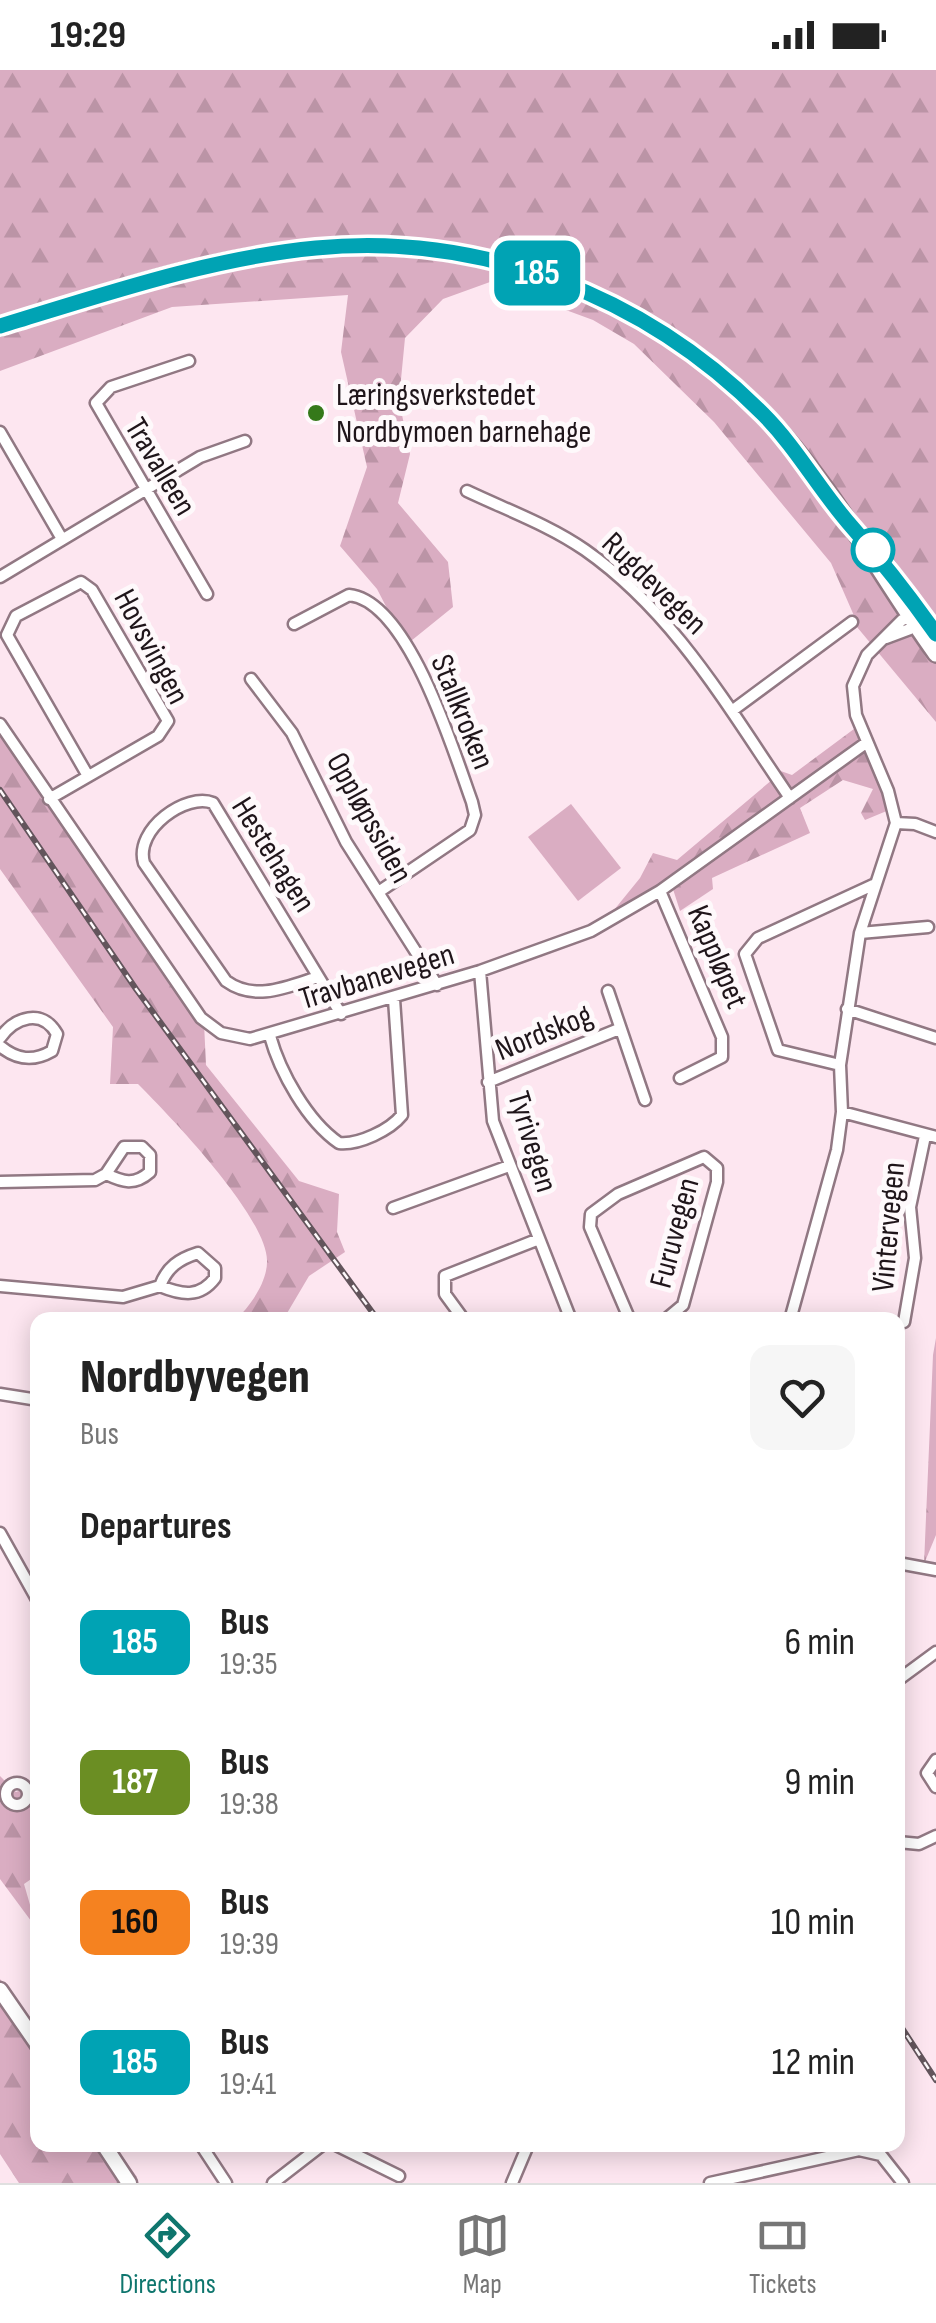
<!DOCTYPE html>
<meta charset="utf-8">
<style>
:root{--surface:#fff;--page:#f6f6f6;--text:#222;--muted:#767676;--line:#e0e0e0;--accent:#0f766e}
body{margin:0;font-family:"Sofia Sans Condensed",sans-serif;background:var(--page);color:var(--text);height:100vh;display:flex;flex-direction:column;font-size:38px;white-space:nowrap}
*{box-sizing:border-box;margin:0}
p{font-size:32px;color:var(--muted)}
.icon{flex:none;width:55px;height:55px;fill:none;stroke:currentColor;stroke-width:2;stroke-linecap:round;stroke-linejoin:round}
.map{position:relative;flex:1;overflow:hidden}
.panel{position:absolute;left:30px;top:1242px;width:875px;height:840px;display:flex;flex-direction:column;background:var(--surface);border-radius:20px;box-shadow:0 5px 25px #0003}
.panel>*{flex:none}
.badge{padding:0 20px;border-radius:15px;font-size:35px;line-height:65px}
.map>.badge{position:absolute;translate:-50% -50%;box-shadow:0 0 0 5px #fff}
h2{padding:0 50px;font-size:38px;line-height:90px}
.round{display:grid;place-items:center;flex:none;width:105px;height:105px;border-radius:20px;background:var(--page)}
.summary{display:flex;align-items:center;justify-content:space-between;height:170px;padding:0 50px}
h1{font-size:48px;font-weight:800;line-height:75px}
ul{padding:0;list-style:none}
li{display:flex;align-items:center;gap:30px;height:140px;padding:0 50px}
li div{flex:1}
li b{display:block;font-size:38px}
li em{font-style:normal}
li .badge{min-width:110px;font-weight:700;text-align:center}
.status{display:flex;justify-content:space-between;align-items:center;height:70px;padding:0 50px;background:var(--surface);direction:ltr}
.status svg{height:28px;fill:currentColor}
.tab-bar{display:flex;justify-content:space-around;align-items:center;height:140px;border-top:2px solid var(--line);background:var(--surface);font-size:28px;color:var(--muted)}
.tab-bar a{display:grid;justify-items:center;gap:5px}
.tab-bar .active{color:var(--accent)}
.map>svg:first-child{display:block}
</style>
<div class="status"><b>19:29</b><svg viewBox="0 0 49 12"><path d="M0 12V9h3v3zM5 12V6h3v6zM10 12V3h3v9zM15 12V0h3v12zM26 1h20v11H26zM47 4h2v5h-2z"/></svg></div>
<div class="map">
<svg width="936" height="2113" viewBox="0 0 936 2113">
<defs>
<pattern id="forest-firs" width="22" height="20" patternUnits="userSpaceOnUse" patternTransform="scale(2.5)"><rect width="22" height="20" fill="#daadc2"/><path d="M5 1l3.5 6h-7zM16 11l3.5 6h-7z" fill="#bb94a6"/></pattern>
</defs>
<rect width="100%" height="100%" fill="#fde6f0"/>
<path fill="#daadc2" d="M571,734L621,798L578,831L528,767Z"/>
<path fill="url(#forest-firs)" d="M0,0H936V652L852,551L855,548L831,493L714,352L634,274L593,250L490,212L443,229L405,268L399,330L410,384L398,433L448,492L453,537L406,575L377,519L340,476L367,397L341,282L348,225L172,237L0,301Z
M0,648L72,755L107,821L169,914L204,953L206,995L299,1111L339,1124L337,1162L345,1182L309,1206L283,1250H235C250,1237 268,1211 267,1190C266,1146 170,1046 138,1014H110L113,957L0,799Z
M858,656L890,715L889,740L865,750L861,743L873,719L843,710L800,738L810,763L712,808L713,819L680,841L672,816L601,856L640,808L653,783L677,790L779,704L775,699L792,705Z
M936,1268V1465L924,1494L933,1285Z
M0,1706L16,1722L37,1714V1805L24,1814L37,1859L0,1809Z
M0,1909L37,1960L38,2075H114L137,2107L127,2113H19L0,2084Z"/>
<g fill="none" stroke-linecap="round" stroke-linejoin="round">
<g stroke="#917883" stroke-width="15">
<path id="minor" d="M189,291L111,317L96,333L207,524
M0,362L62,469
M467,421C507,440 549,455 585,480C675,543 729,639 790,728
M0,507L200,387L245,371
M294,554L349,525C409,531 454,683 472,732L475,745L470,760L380,821
M886,568L910,559L919,549
M251,609L292,663L346,772L437,915
M733,640L852,552
M0,654L201,948L221,963L250,969L480,901L591,861L660,821L866,673
M49,729L158,666L168,651L92,520L81,512L16,546L7,565L88,706
M896,753L915,754L936,762
M660,821L722,967V987L680,1008
M860,863L928,857
M480,901L493,1051L571,1250
M318,907C287,917 255,932 226,911L144,793C134,759 187,722 213,733L341,944
M608,921L645,1030
M847,939L936,968
M270,966C280,1002 307,1051 339,1073C359,1075 390,1060 402,1045L394,929
M0,968C15,947 42,938 57,964L52,981C33,992 17,990 0,976
M840,995L778,980L745,884L758,868L873,815
M488,1012L619,959
M842,1042L936,1067
M0,1112L95,1110L106,1104L124,1077H142L150,1085V1102C134,1116 123,1112 106,1104
M393,1138L509,1096
M0,1216L123,1227L160,1216C167,1197 179,1189 198,1183L215,1198V1208C200,1228 182,1225 160,1216
M629,1248L590,1157L591,1144L618,1124L704,1087L717,1098V1112L683,1235L665,1250
M464,1250L445,1224V1206L539,1169
M579,1250H660
M790,1250L837,1080L842,1042L840,995L860,863L896,753L888,721L856,645L853,616L867,585L902,550L915,546
M904,1252L915,1188L910,1137L925,1066
M0,1324L38,1330
M0,1463L38,1531
M898,1493L936,1500
M898,1610L936,1582
M936,1690L927,1703L936,1717
M6 1724a11 11 0 1 1 22 0a11 11 0 1 1-22 0Z
M898,1772L919,1774L936,1766
M201,2075L226,2113
M336,2075L399,2106
M273,2113L322,2075
M512,2113L528,2075
M710,2113L859,2080L881,2085L903,2113"/>
</g>
<g stroke="#917883" stroke-width="19">
<path id="secondary" d="M0,1920L38,1975
M104,2075L129,2113"/>
</g>
<g stroke="#917883" stroke-width="20">
<path id="primary" d="M0,257C101,224 210,187 316,178C482,163 647,226 764,344C833,415 879,505 936,584
M881,489L936,564"/>
</g>
<use href="#minor" stroke="#fff" stroke-width="10"/>
<use href="#secondary" stroke="#fff" stroke-width="14"/>
<use href="#primary" stroke="#fff" stroke-width="15"/>
<g stroke="#63555c" stroke-width="6">
<path id="rail" d="M0,720L136,919L378,1250
M898,1952L936,2010"/>
</g>
<use href="#rail" stroke="#fef9fb" stroke-width="2.5" stroke-dasharray="8" stroke-linecap="butt"/>
</g>
<g fill="none" stroke-linecap="round" stroke-linejoin="round">
<g stroke="#fff" stroke-width="22">
<path id="line" d="M0,256C102,225 210,188 316,178C482,162 646,226 763,344C797,378 820,421 852,457C882,491 910,527 936,564"/>
</g>
<use href="#line" stroke="#00a3b4" stroke-width="15"/>
</g>
<circle fill="#35791a" stroke="#fef9fb" stroke-width="4" cx="316" cy="343" r="10"/>
<circle fill="#fff" stroke="#00a3b4" stroke-width="5" cx="873" cy="480" r="20"/>
<g text-anchor="middle" dominant-baseline="central" stroke-width="10" stroke-linejoin="round" paint-order="stroke">
<g font-size="32" fill="#1f151a" stroke="#fef9fb" text-anchor="start">
<text x="336" y="325">Læringsverkstedet<tspan x="336" dy="37">Nordbymoen barnehage</tspan></text>
</g>
<g font-size="32" fill="#1f151a" stroke="#fef9fb">
<text transform="translate(160 397) rotate(59)">Travalleen</text>
<text transform="translate(654 514) rotate(44)">Rugdevegen</text>
<text transform="translate(151 577) rotate(62)">Hovsvingen</text>
<text transform="translate(462 642) rotate(68)">Stallkroken</text>
<text transform="translate(369 748) rotate(61)">Oppløpssiden</text>
<text transform="translate(273 785) rotate(58)">Hestehagen</text>
<text transform="translate(717 887) rotate(67)">Kappløpet</text>
<text transform="translate(377 907) rotate(-17)">Travbanevegen</text>
<text transform="translate(544 963) rotate(-22)">Nordskog</text>
<text transform="translate(532 1072) rotate(73)">Tyrivegen</text>
<text transform="translate(889 1157) rotate(-85)">Vintervegen</text>
<text transform="translate(675 1163) rotate(-75)">Furuvegen</text>
</g>
</g>
</svg>
<b class="badge" style="left:537px;top:203px;background:#00a3b4;color:#fff">185</b>
<section class="panel">
<div class="summary"><div><h1>Nordbyvegen</h1><p>Bus</p></div><a class="round"><svg class="icon" aria-label="heart" viewBox="0 0 24 24"><path d="M12 20l-8-8c-3-5 5-10 8-4 3-6 11-1 8 4z"/></svg></a></div>
<h2>Departures</h2>
<ul>
<li><span class="badge" style="background:#00a3b4;color:#fff">185</span><div><b>Bus</b><p>19:35</p></div><em>6 min</em></li>
<li><span class="badge" style="background:#6b8e23;color:#fff">187</span><div><b>Bus</b><p>19:38</p></div><em>9 min</em></li>
<li><span class="badge" style="background:#f58220;color:#111">160</span><div><b>Bus</b><p>19:39</p></div><em>10 min</em></li>
<li><span class="badge" style="background:#00a3b4;color:#fff">185</span><div><b>Bus</b><p>19:41</p></div><em>12 min</em></li>
</ul>
</section>
</div>
<nav class="tab-bar">
<a class="active"><svg class="icon" aria-label="directions" viewBox="0 0 24 24"><path d="M12 3l9 9-9 9-9-9zM9 14v-3h6M13 9l2 2-2 2"/></svg>Directions</a>
<a><svg class="icon" aria-label="map" viewBox="0 0 24 24"><path d="M3 6l6-2 6 2 6-2v14l-6 2-6-2-6 2zM9 4v14M15 6v14"/></svg>Map</a>
<a><svg class="icon" aria-label="tickets" viewBox="0 0 24 24"><path d="M3 7h18v10H3zM15 7v10"/></svg>Tickets</a>
</nav>
